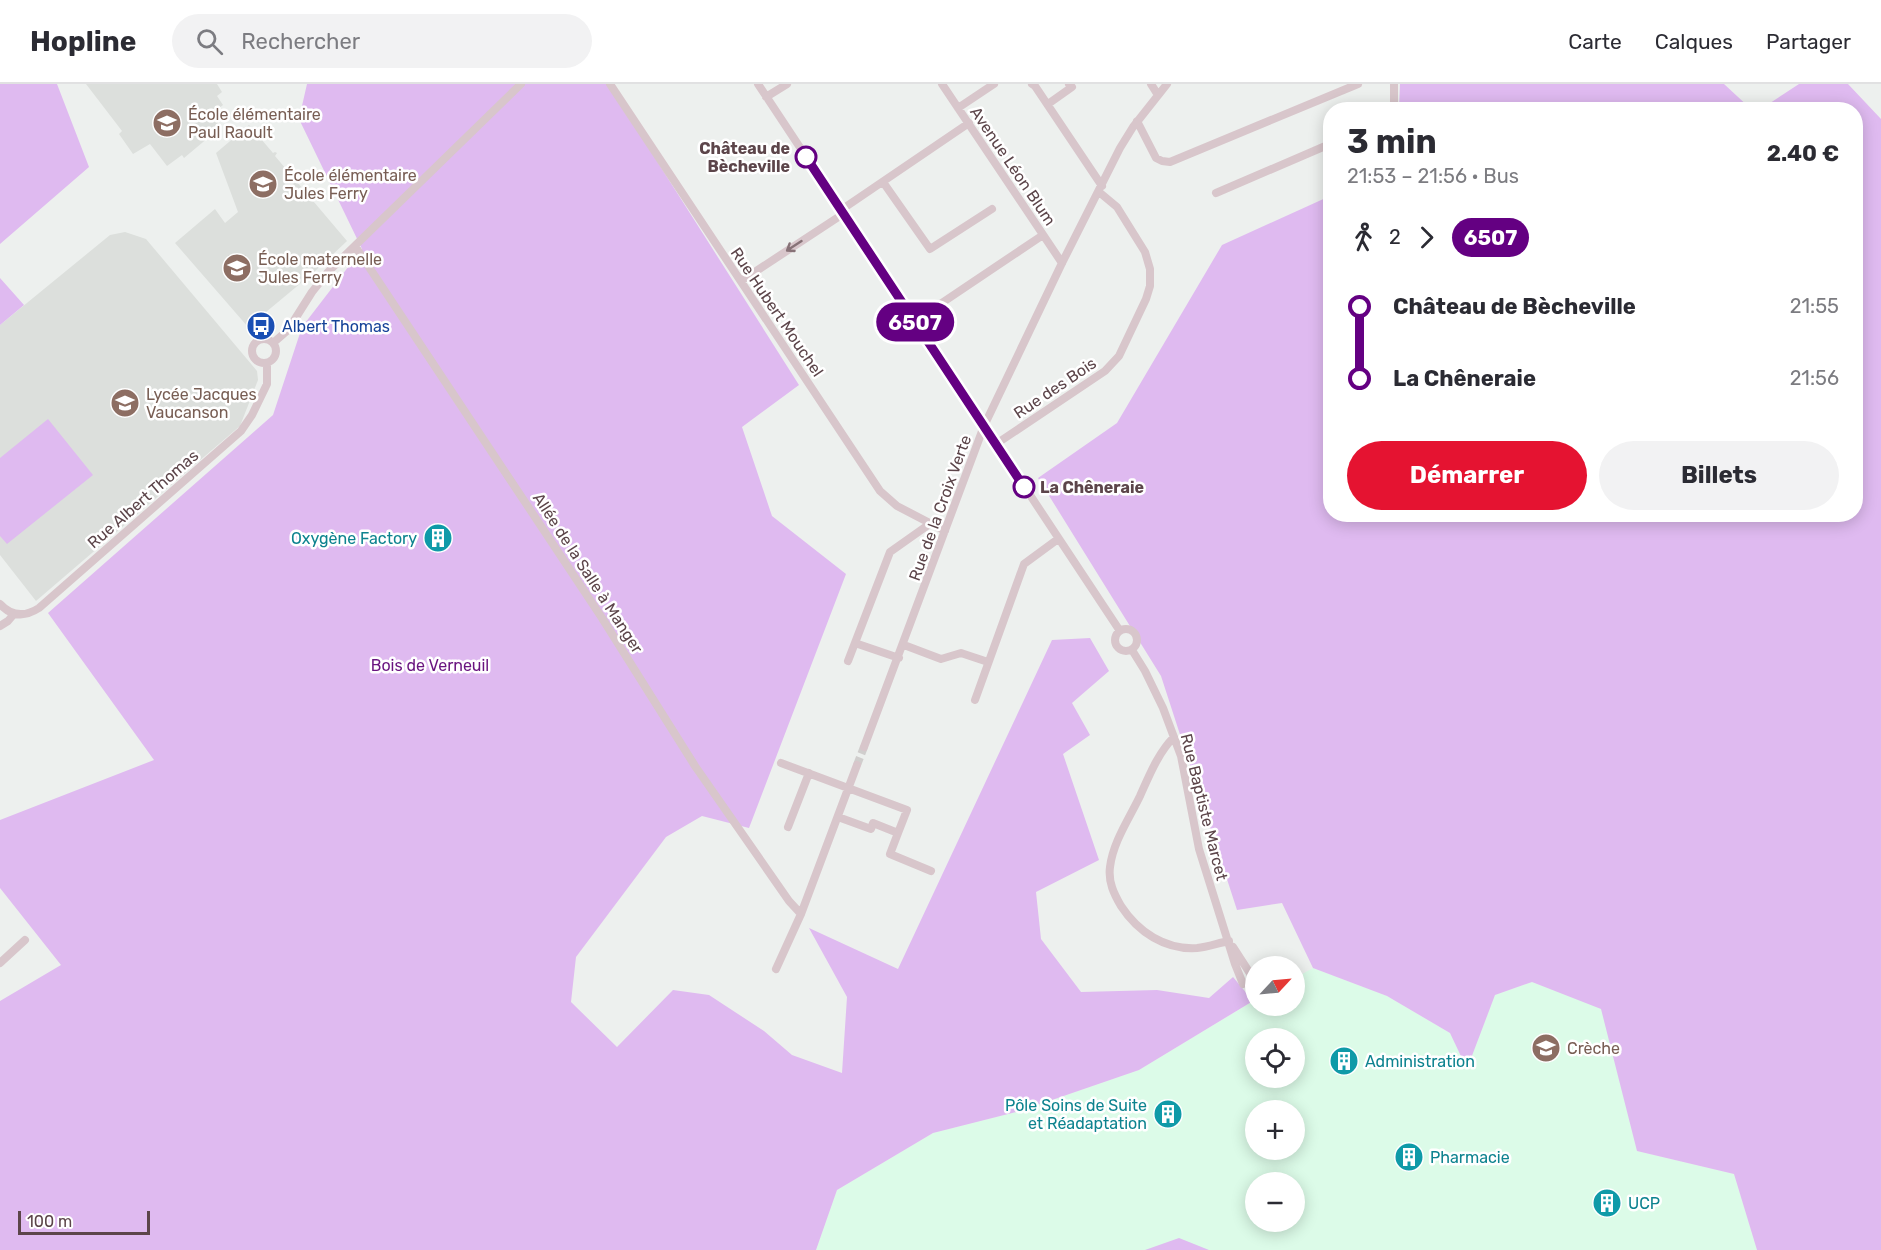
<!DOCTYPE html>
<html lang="fr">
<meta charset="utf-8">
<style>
:root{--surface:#fff;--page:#f2f2f3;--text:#2b2b33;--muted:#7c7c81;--line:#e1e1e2;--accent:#e51331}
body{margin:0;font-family:Rubik,sans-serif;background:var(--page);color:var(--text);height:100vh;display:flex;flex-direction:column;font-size:22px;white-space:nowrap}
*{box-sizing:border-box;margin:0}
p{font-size:20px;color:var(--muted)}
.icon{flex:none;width:33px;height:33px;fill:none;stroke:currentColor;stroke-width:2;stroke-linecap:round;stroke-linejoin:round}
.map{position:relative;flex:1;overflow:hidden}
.panel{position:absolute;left:1323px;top:18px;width:540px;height:420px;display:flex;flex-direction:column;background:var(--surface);border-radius:24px;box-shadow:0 3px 15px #0003}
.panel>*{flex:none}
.badge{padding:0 12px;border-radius:20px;font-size:21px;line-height:39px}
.needle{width:39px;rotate:64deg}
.tools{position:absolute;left:1245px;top:872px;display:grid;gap:12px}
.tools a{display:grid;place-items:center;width:60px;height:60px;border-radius:50%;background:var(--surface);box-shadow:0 3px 15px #0003;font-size:30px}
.scale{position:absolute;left:18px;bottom:15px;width:132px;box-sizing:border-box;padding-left:6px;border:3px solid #5c454a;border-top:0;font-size:16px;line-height:21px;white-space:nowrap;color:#5c454a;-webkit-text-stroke:4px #fff;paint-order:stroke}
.map>.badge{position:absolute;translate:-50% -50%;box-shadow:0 0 0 3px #fff}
.legs{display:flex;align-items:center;gap:9px;height:66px;padding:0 24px;font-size:20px}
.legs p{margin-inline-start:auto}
.headline{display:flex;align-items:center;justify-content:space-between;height:102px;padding:0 24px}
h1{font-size:33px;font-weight:700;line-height:45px}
.action{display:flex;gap:12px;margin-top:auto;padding:12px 24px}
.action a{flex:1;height:69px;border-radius:36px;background:var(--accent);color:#fff;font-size:24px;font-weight:700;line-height:69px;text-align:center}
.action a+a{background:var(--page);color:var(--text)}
ul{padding:0 24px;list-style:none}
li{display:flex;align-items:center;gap:21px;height:72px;font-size:22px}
li i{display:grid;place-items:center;width:9px;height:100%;margin:0 8px;background:currentColor}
li i::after{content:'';width:15px;height:15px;margin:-8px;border:4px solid;border-radius:50%;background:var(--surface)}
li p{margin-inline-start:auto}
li:first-child i{background:linear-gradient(#0000 50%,currentColor 0)}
li:last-child i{background:linear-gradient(currentColor 50%,#0000 0)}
header{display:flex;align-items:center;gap:36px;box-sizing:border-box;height:84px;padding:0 30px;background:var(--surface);border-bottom:2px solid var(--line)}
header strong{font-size:28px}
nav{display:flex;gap:33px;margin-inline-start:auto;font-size:21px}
.search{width:420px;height:54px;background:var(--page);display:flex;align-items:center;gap:15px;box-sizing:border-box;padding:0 21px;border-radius:33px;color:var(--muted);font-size:22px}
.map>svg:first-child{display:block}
</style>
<header>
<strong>Hopline</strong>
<div class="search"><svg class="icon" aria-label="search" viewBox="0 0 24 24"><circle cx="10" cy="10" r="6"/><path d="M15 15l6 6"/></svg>Rechercher</div>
<nav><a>Carte</a><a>Calques</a><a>Partager</a></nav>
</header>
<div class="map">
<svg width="1881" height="1166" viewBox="0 0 1881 1166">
<rect width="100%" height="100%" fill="#edf0ee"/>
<path fill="#dcdfdc" d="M86,0H217L222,8L217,12L223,21L212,30L221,43L184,74L182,71L167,82L150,60L133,70L119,50L122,47Z
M249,41L273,69L275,68L277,69L275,72L347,157L313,189L248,243L175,159L215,125L225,139L238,128L216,69Z
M125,148L146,155L257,287L258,296L240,342L36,517L0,471V241L110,151Z"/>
<path fill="#dcfbe8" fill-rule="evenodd" d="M1313,884L1387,912L1450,949L1467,984L1495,911L1532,898L1602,925L1637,1067L1734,1090L1757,1166H816L837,1106L933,1049L1020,1027L1139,986L1255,916L1256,921H1294L1295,894ZM1256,954H1294V993H1256ZM1256,1026H1294V1065H1256ZM1256,1098H1294V1137H1256Z"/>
<path fill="#dfbaf0" d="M0,0H57L89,83L0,160Z
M307,0H608L799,301L742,343L772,432L846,490L749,744L702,732L666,753L576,873L571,918L617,963L673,906L709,911L764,947L792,971L842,989L847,913L809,844L898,885L1052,556L1090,554L1109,587L1072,619L1090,651L1063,670L1099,776L1036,808L1041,855L1081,908L1157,906L1209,914L1233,893L1253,917L1139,986L1020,1027L933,1049L837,1106L816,1166H0V917L61,881L0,804V736L154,676L48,529L273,331L302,243L362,165L299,35Z
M1400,0H1724L1751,25H1399Z
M1799,0H1848L1881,35V1166H1757L1734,1090L1637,1067L1601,925L1532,898L1495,911L1467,985L1450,949L1387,912L1313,884L1282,819L1237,826L1161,592L1038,394L1117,339L1222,161L1330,112V430H1856V26L1761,25Z
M0,194L24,221L0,241Z
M48,335L93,391L7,460L0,452V374Z
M1179,1154L1209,1166H1145Z"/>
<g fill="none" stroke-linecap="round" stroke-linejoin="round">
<path stroke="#d0cecd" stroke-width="8" stroke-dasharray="8 4" stroke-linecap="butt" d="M857,681L864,663"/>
<path stroke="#d8c6cb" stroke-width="8" d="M610,0L880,407L897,422L945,447
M758,0L1120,547
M942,0L1062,179
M1032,0L1035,2L1102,102
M1151,0L1158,11
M766,13L787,0
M1048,20L1072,3L1069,0
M958,24L994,0
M1394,26V0
M1137,37L1156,74L1162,77L1170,78L1358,0
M883,98L930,165L992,125
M1216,109L1330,60
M841,126L969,39
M355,162L602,534L695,682L789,817L801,830
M741,197L843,130
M915,237L1043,151
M252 267a12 12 0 1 1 24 0a12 12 0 1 1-24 0Z
M273,259L288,246L312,208L328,188L521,0
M996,360L1105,287L1119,272L1146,215L1150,202V185L1145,168L1117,123L1099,108
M0,520C12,533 25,533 39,524L241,347L252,331L267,300V279
M0,542L8,537L14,530
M1115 556a11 11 0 1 1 22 0a11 11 0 1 1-22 0Z
M855,559L899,574
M904,561L941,575L961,569L988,578
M1132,566L1145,587L1163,624L1181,672L1199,765L1235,880L1243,900
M848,577L890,468L931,439
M975,616L1024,480L1058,455
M1174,653C1158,669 1149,692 1140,712C1129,735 1113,758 1110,783C1108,798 1114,810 1121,822C1138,848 1165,866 1197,864C1208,863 1218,859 1229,857
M864,663L984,342L1062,179L1120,64L1133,43L1167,0
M781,679L907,726L898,749
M838,733L871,745L873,739L898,749L890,770L931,787
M788,743L809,689
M1233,863L1253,894
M0,879L25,856
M776,885L801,830L857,681"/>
</g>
<defs><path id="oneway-shaft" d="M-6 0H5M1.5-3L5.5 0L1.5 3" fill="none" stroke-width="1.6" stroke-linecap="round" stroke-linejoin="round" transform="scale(1.5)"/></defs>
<use stroke="#877277" href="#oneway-shaft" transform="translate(794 162) rotate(147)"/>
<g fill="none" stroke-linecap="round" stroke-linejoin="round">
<g stroke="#fff" stroke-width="14">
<path id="line-1" d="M806,73L1024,403"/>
</g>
<use href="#line-1" stroke="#640082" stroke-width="9"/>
</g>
<defs>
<g id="school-disc" transform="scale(1.5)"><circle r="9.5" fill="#8d6e63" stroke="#fff"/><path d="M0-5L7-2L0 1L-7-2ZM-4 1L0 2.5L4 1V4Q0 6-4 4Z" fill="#fff"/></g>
<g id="bus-disc" transform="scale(1.5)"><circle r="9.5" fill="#1a4fb4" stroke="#fff"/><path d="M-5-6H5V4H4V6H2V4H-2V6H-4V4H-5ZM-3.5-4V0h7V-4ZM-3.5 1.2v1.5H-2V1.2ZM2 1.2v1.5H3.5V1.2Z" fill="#fff"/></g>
<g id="building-disc" transform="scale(1.5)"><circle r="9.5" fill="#0f9aa8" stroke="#fff"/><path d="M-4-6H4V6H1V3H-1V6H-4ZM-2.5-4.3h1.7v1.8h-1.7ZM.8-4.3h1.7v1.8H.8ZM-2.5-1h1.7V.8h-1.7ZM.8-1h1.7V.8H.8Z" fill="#fff"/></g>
</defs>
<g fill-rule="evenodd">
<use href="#school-disc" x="167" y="39"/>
<use href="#school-disc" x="263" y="100"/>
<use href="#school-disc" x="237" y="184"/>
<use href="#bus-disc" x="261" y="242"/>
<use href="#school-disc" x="125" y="319"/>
<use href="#building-disc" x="438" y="454"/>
<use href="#school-disc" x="1546" y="964"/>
<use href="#building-disc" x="1344" y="977"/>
<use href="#building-disc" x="1168" y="1030"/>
<use href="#building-disc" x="1409" y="1073"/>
<use href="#building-disc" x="1607" y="1119"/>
</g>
<g fill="#fff" stroke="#640082" stroke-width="3">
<circle cx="806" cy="73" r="10"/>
<circle cx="1024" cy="403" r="10"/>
</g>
<g text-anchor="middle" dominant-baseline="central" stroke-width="5" stroke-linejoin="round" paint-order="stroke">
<g font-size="16" fill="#785e54" stroke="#fff" text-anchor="start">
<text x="188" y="30">École élémentaire<tspan x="188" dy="18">Paul Raoult</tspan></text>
<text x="284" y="91">École élémentaire<tspan x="284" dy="18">Jules Ferry</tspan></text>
<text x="258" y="175">École maternelle<tspan x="258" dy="18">Jules Ferry</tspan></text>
<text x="146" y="310">Lycée Jacques<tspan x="146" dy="18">Vaucanson</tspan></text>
<text x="1567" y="964">Crèche</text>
</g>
<g font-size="16" font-weight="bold" fill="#5c454a" stroke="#fff" text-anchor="end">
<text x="790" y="64">Château de<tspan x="790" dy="18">Bècheville</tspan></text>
<text x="1040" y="403" text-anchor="start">La Chêneraie</text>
</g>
<g font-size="16" fill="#5c454a" stroke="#fff">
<text transform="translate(1013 82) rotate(56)">Avenue Léon Blum</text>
<text transform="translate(777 228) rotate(56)">Rue Hubert Mouchel</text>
<text transform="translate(1055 304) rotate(-34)">Rue des Bois</text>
<text transform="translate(143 415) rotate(-41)">Rue Albert Thomas</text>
<text transform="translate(940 424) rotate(-70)">Rue de la Croix Verte</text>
<text transform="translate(588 489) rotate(57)">Allée de la Salle à Manger</text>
<text transform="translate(1204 723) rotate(76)">Rue Baptiste Marcet</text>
</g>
<g font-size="16" fill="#164399" stroke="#fff" text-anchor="start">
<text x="282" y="242">Albert Thomas</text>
</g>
<g font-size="16" fill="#0d838f" stroke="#fff" text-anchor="start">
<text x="417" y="454" text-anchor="end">Oxygène Factory</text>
<text x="1365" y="977">Administration</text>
<text x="1147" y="1021" text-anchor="end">Pôle Soins de Suite<tspan x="1147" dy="18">et Réadaptation</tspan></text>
<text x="1430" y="1073">Pharmacie</text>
<text x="1628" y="1119">UCP</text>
</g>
<g font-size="16" fill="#69147f" stroke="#fff">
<text x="430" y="581">Bois de Verneuil</text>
</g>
</g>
</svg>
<div class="tools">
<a><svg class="needle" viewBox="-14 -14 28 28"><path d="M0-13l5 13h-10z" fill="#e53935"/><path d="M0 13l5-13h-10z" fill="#7c7c81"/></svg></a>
<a><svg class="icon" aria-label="locate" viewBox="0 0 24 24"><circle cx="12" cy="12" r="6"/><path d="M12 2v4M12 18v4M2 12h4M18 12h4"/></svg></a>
<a>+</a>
<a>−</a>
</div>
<div class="scale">100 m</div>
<b class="badge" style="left:915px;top:238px;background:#640082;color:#fff">6507</b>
<section class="panel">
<div class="headline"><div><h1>3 min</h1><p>21:53 – 21:56 · Bus</p></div><b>2.40 €</b></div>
<div class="legs"><svg class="icon" aria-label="walk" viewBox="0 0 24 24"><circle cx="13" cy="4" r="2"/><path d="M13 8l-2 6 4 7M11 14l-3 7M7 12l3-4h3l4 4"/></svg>2<svg class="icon" aria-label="forward" viewBox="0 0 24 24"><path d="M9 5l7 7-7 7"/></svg><b class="badge" style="background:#640082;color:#fff">6507</b></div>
<ul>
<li><i style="color:#640082"></i><b>Château de Bècheville</b><p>21:55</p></li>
<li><i style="color:#640082"></i><b>La Chêneraie</b><p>21:56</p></li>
</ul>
<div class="action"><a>Démarrer</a><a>Billets</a></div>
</section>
</div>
